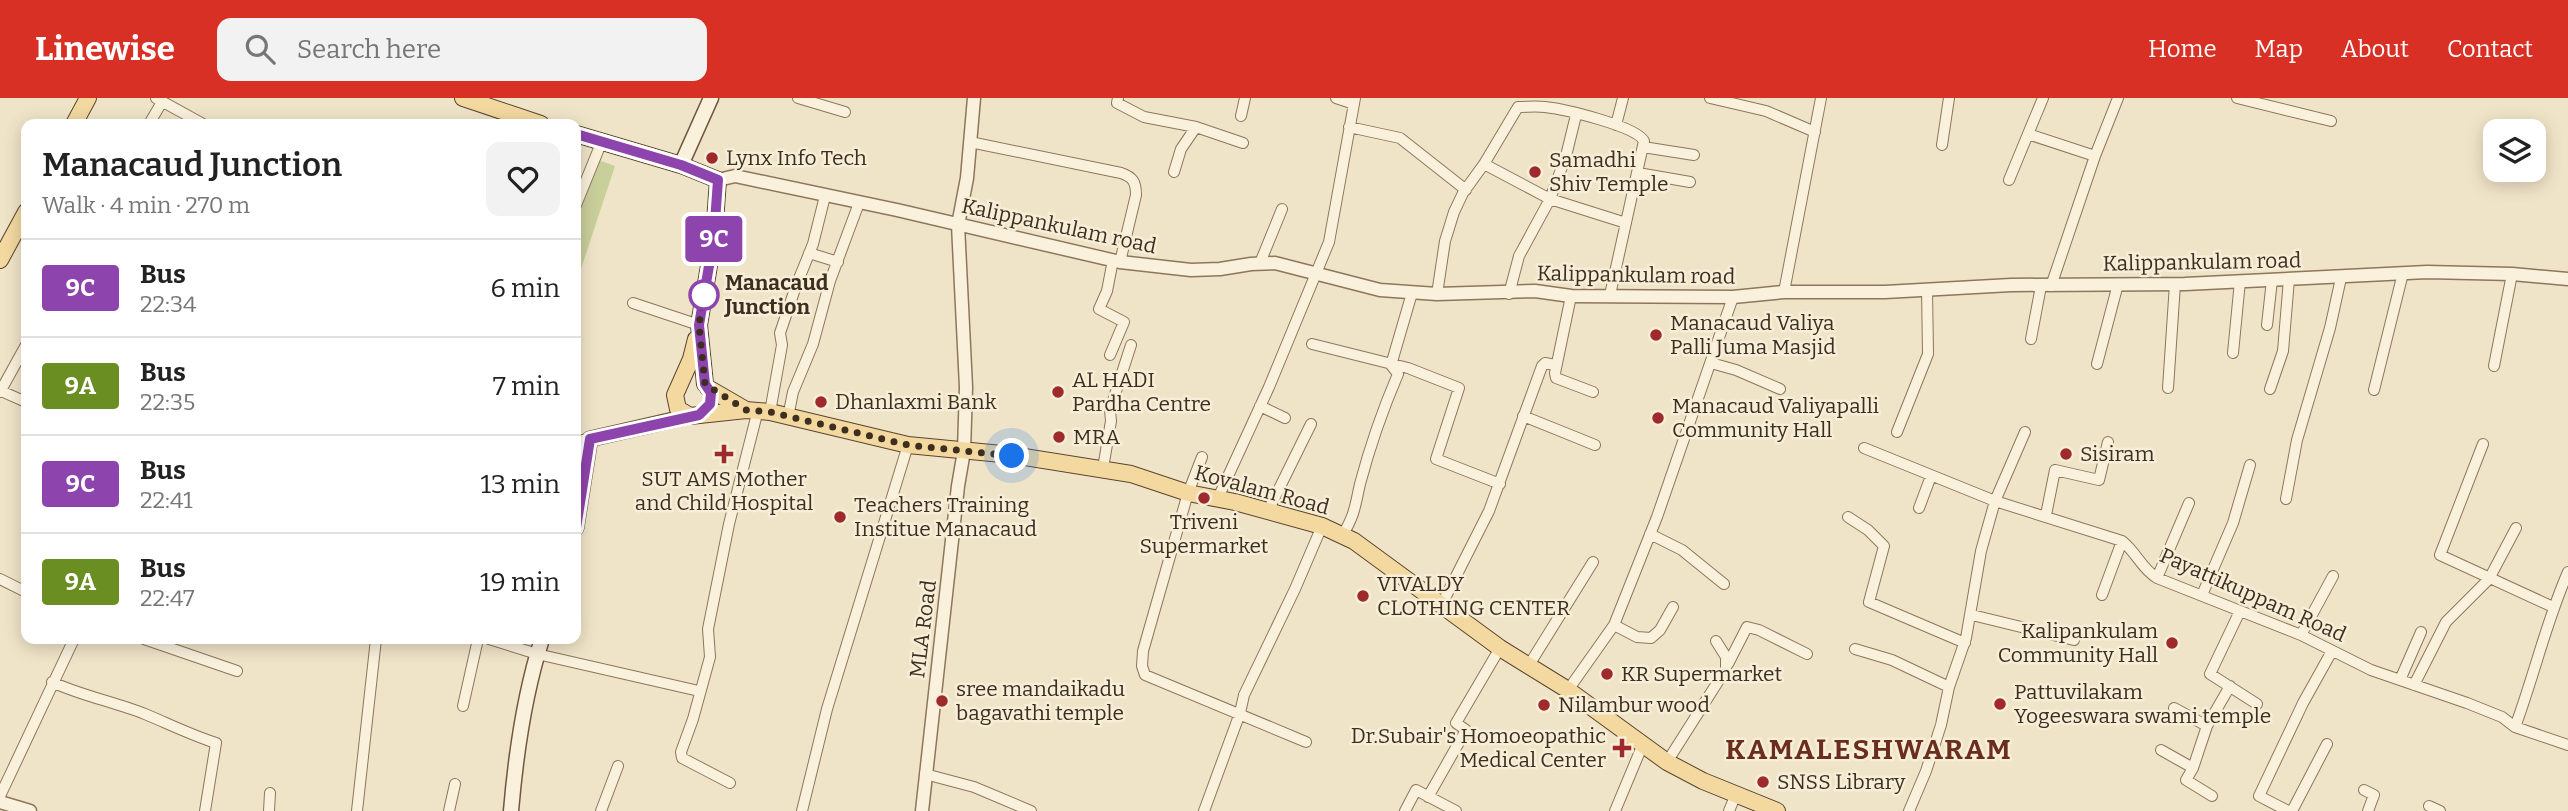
<!DOCTYPE html>
<meta charset="utf-8">
<style>
:root{--surface:#fff;--page:#f2f2f2;--text:#222;--muted:#767676;--line:#e0e0e0;--accent:#d93025}
body{margin:0;font-family:Bitter,serif;background:var(--page);color:var(--text);height:100vh;display:flex;flex-direction:column;font-size:26px;white-space:nowrap}
*{box-sizing:border-box;margin:0}
p{font-size:23px;color:var(--muted)}
.icon{flex:none;width:38px;height:38px;fill:none;stroke:currentColor;stroke-width:2;stroke-linecap:round;stroke-linejoin:round}
.map{position:relative;flex:1;overflow:hidden}
.details{position:absolute;left:21px;top:21px;width:560px;height:525px;display:flex;flex-direction:column;background:var(--surface);border-radius:14px;box-shadow:0 4px 18px #0003}
.details>*{flex:none}
.badge{padding:0 14px;border-radius:5px;font-size:24px;line-height:46px}
.fabs{position:absolute;left:2483px;top:21px;display:grid;gap:14px}
.fabs a{display:grid;place-items:center;width:63px;height:63px;border-radius:14px;background:var(--surface);box-shadow:0 4px 18px #0003;font-size:35px}
.you{position:absolute;width:35px;height:35px;margin:-18px;border:5px solid #fff;border-radius:50%;background:#1a73e8;box-shadow:0 0 0 10px #1a73e833}
.map>.badge{position:absolute;translate:-50% -50%;box-shadow:0 0 0 4px #fff}
.round{display:grid;place-items:center;flex:none;width:74px;height:74px;border-radius:14px;background:var(--page)}
.headline{display:flex;align-items:center;justify-content:space-between;height:119px;padding:0 21px}
h1{font-size:33px;font-weight:600;line-height:52px}
ul{padding:0;list-style:none}
li{display:flex;align-items:center;gap:21px;height:98px;padding:0 21px;border-top:2px solid var(--line)}
li div{flex:1}
li b{display:block;font-size:26px}
li em{font-style:normal}
li .badge{min-width:77px;font-weight:700;text-align:center}
header{display:flex;align-items:center;gap:42px;box-sizing:border-box;height:98px;padding:0 35px;background:var(--accent);color:#fff}
header strong{font-size:33px}
nav{display:flex;gap:38px;margin-inline-start:auto;font-size:24px}
.search{width:490px;height:63px;background:var(--page);display:flex;align-items:center;gap:18px;box-sizing:border-box;padding:0 24px;border-radius:14px;color:var(--muted);font-size:26px}
.map>svg:first-child{display:block}
</style>
<header>
<strong>Linewise</strong>
<div class="search"><svg class="icon" aria-label="search" viewBox="0 0 24 24"><circle cx="10" cy="10" r="6"/><path d="M15 15l6 6"/></svg>Search here</div>
<nav><a>Home</a><a>Map</a><a>About</a><a>Contact</a></nav>
</header>
<div class="map">
<svg width="2568" height="713" viewBox="0 0 2568 713">
<rect width="100%" height="100%" fill="#f0e4c8"/>
<path fill="#c9cf9b" d="M593,60L615,68L578,180L576,179V105Z"/>
<g fill="none" stroke-linecap="round" stroke-linejoin="round">
<g stroke="#8d765c" stroke-width="12">
<path id="minor" d="M156,0L203,26
M798,0L845,14
M1118,0L1117,5L1144,19L1196,29L1243,45
M1336,0L1354,6
M1710,0L1766,13L1815,34
M2043,0L2028,36L2095,58
M2237,0L2331,23
M1241,18L1245,0
M149,26L162,4
M1616,27L1623,0
M1349,29L1400,40L1466,92
M970,44L1121,75C1133,79 1136,84 1136,97L1120,164
M1942,47L1949,0
M1643,49L1694,57
M1484,66L1550,101L1626,125
M1174,74L1181,51L1196,29
M1638,75L1690,84
M2009,82L2028,36
M576,107L602,43
M809,155L838,164
M1260,165L1282,111
M2051,188L2095,58L2118,0
M1784,194L1821,0
M1437,196L1445,143L1454,114L1463,95L1484,66L1518,9C1527,9 1536,8 1545,9C1564,11 1636,28 1644,43L1610,197
M1509,196L1519,158L1550,101L1566,58L1576,17
M1571,198L1555,275L1556,280L1593,294
M633,205L699,227
M2267,227L2272,182
M2031,241L2041,188
M1312,246L1408,270L1459,290L1436,361L1500,386
M2233,255L2240,183
M1110,257L1124,224L1099,211L1107,193L1113,162
M1711,265L1736,272L1780,291
M2097,266L2118,186
M2494,268L2512,176
M2168,290L2175,186
M2270,291L2283,253L2289,181
M2374,292L2403,175
M1,293L26,304
M0,294L26,247
M1260,308L1285,320
M770,314L782,247L780,235L796,188L813,146L825,98
M1523,318L1595,347
M788,319L793,294L813,246L830,183L859,105
M1897,334L1928,256L1927,191
M576,343L590,341
M2483,346L2440,457L2553,509
M1864,350L1995,403L2025,334
M1202,359L1188,395L1143,553L1142,568L1145,577L1306,644
M1103,370L1111,323L1110,312L1131,247
M1218,400L1269,289L1329,144L1355,0
M2286,401L2297,342L2330,230L2341,180
M1919,410L1931,378
M1268,413L1311,326
M2046,417L2055,372L2099,382L2108,344
M1848,419L1868,432L1884,448L1869,504L1965,545
M1650,436L1682,452L1724,486
M1342,438C1355,417 1355,408 1360,386C1370,348 1383,311 1398,276L1391,267L1412,195
M2157,480L2189,405
M0,481L26,494
M2102,497L2122,443
M2202,497L2233,425L2250,367
M1442,506L1489,413L1542,268L1545,265L1555,267
M2240,513L2210,576L2257,606
M1972,517L2074,542
M1614,527L1637,539L1651,540L1660,532L1673,509
M2301,537L2333,478
M144,541L237,573
M489,541L537,556L699,593
M1855,551L1892,562L1949,589
M1728,566L1747,529L1759,532L1807,556
M1529,567L1593,464
M2400,582L2421,534
M52,584C82,598 115,604 145,616C169,626 191,637 216,645L205,713
M2414,587L2446,524L2489,481L2516,430
M1568,592L1614,527L1657,419L1733,199
M463,608L478,541
M2174,610L2207,628
M2515,629C2534,578 2546,524 2568,474
M2161,652L2193,670
M1667,664L1726,571V559L1716,543
M925,676L974,689L1031,713
M730,685L682,660L681,654L693,621L710,559L708,531L729,426L758,312
M2364,692L2374,697L2368,713
M0,698L74,541
M2212,698L2186,682L2193,670L2207,628L2230,588
M1428,699L1466,632L1456,625L1500,550
M2429,708L2440,713
M269,713L270,695
M357,713L376,541
M449,713L455,686
M601,713L618,668
M802,713L827,611L908,347
M1204,713L1240,615L1244,597L1295,491L1322,428
M1405,713L1416,692L1456,713
M1615,713L1643,646
M1729,713L1736,696
M1909,713L1926,673L1941,627L1949,589L1966,540L1981,453L1995,403L2122,443C2137,455 2141,470 2157,480L2301,537L2371,572L2467,605L2502,619L2515,629L2568,647
M2288,713L2259,698L2303,605L2332,553
M2292,713L2327,646"/>
</g>
<g stroke="#8d765c" stroke-width="15">
<path id="tertiary" d="M718,82L735,78L897,112L1120,164L1191,172L1220,171L1251,166L1275,165L1380,192L1437,196L1535,193L1571,198L1733,199L1784,194H1885L2011,187L2185,186L2427,174L2512,176L2568,181
M0,704L30,713
M922,713L958,388L964,353L966,289L958,127L967,80L974,0"/>
</g>
<g stroke="#6f573f" stroke-width="17">
<path id="secondary" d="M681,67L711,0
M576,430L590,341L690,318
M511,713C516,654 524,597 542,541"/>
</g>
<g stroke="#5b4430" stroke-width="18">
<path id="primary" d="M463,0L541,26
M74,26L88,0
M576,36L681,67L718,82L714,138L699,227L705,286
M0,162L26,114
M696,241L691,261L675,297L678,311L690,318L746,312
M708,290L746,312L770,314L908,347L1012,357L1131,376L1188,395L1235,404L1322,428L1354,443L1500,550L1568,592L1667,664L1703,683L1777,713"/>
</g>
<use href="#minor" stroke="#faf1dc" stroke-width="10"/>
<use href="#tertiary" stroke="#faf1dc" stroke-width="12"/>
<use href="#secondary" stroke="#faf1dc" stroke-width="14"/>
<use href="#primary" stroke="#f3d9a0" stroke-width="16"/>
</g>
<g fill="none" stroke-linecap="round" stroke-linejoin="round">
<g stroke="#fff" stroke-width="16">
<path id="line" d="M576,36L681,67L718,82L714,138L699,227L705,286L711,295L710,306L699,317L590,341L576,430"/>
</g>
<use href="#line" stroke="#8e44ad" stroke-width="10"/>
<path stroke="#3d2e20" stroke-width="7" stroke-dasharray="0 12.6" d="M704,197L699,227L705,286L746,312L770,314L908,347L1012,358"/>
</g>
<g fill="#9e2a2b" stroke="#f7eed8" stroke-width="2.5">
<circle cx="712" cy="60" r="7"/>
<circle cx="1535" cy="74" r="7"/>
<circle cx="1656" cy="237" r="7"/>
<circle cx="1058" cy="294" r="7"/>
<circle cx="821" cy="304" r="7"/>
<circle cx="1658" cy="320" r="7"/>
<circle cx="1059" cy="339" r="7"/>
<path d="M720.5 345.5h7v7h7v7h-7v7h-7v-7h-7v-7h7z"/>
<circle cx="2066" cy="356" r="7"/>
<circle cx="1204" cy="400" r="7"/>
<circle cx="840" cy="419" r="7"/>
<circle cx="1363" cy="498" r="7"/>
<circle cx="2172" cy="545" r="7"/>
<circle cx="1607" cy="576" r="7"/>
<circle cx="942" cy="603" r="7"/>
<circle cx="2000" cy="606" r="7"/>
<circle cx="1544" cy="607" r="7"/>
<path d="M1618.5 639.5h7v7h7v7h-7v7h-7v-7h-7v-7h7z"/>
<circle cx="1763" cy="684" r="7"/>
</g>
<circle fill="#fff" stroke="#8e44ad" stroke-width="3.5" cx="704" cy="197" r="14"/>
<g text-anchor="middle" dominant-baseline="central" stroke-width="5" stroke-linejoin="round" paint-order="stroke">
<g font-size="21" fill="#3d2e20" stroke="#f7eed8" text-anchor="start">
<text x="726" y="60">Lynx Info Tech</text>
<text x="1549" y="62">Samadhi<tspan x="1549" dy="24">Shiv Temple</tspan></text>
<text x="1670" y="225">Manacaud Valiya<tspan x="1670" dy="24">Palli Juma Masjid</tspan></text>
<text x="1072" y="282">AL HADI<tspan x="1072" dy="24">Pardha Centre</tspan></text>
<text x="835" y="304">Dhanlaxmi Bank</text>
<text x="1672" y="308">Manacaud Valiyapalli<tspan x="1672" dy="24">Community Hall</tspan></text>
<text x="1073" y="339">MRA</text>
<text x="2080" y="356">Sisiram</text>
<text x="724" y="381" text-anchor="middle">SUT AMS Mother<tspan x="724" dy="24">and Child Hospital</tspan></text>
<text x="854" y="407">Teachers Training<tspan x="854" dy="24">Institue Manacaud</tspan></text>
<text x="1204" y="424" text-anchor="middle">Triveni<tspan x="1204" dy="24">Supermarket</tspan></text>
<text x="1377" y="486">VIVALDY<tspan x="1377" dy="24">CLOTHING CENTER</tspan></text>
<text x="2158" y="533" text-anchor="end">Kalipankulam<tspan x="2158" dy="24">Community Hall</tspan></text>
<text x="1621" y="576">KR Supermarket</text>
<text x="956" y="591">sree mandaikadu<tspan x="956" dy="24">bagavathi temple</tspan></text>
<text x="2014" y="594">Pattuvilakam<tspan x="2014" dy="24">Yogeeswara swami temple</tspan></text>
<text x="1558" y="607">Nilambur wood</text>
<text x="1606" y="638" text-anchor="end">Dr.Subair's Homoeopathic<tspan x="1606" dy="24">Medical Center</tspan></text>
<text x="1777" y="684">SNSS Library</text>
</g>
<g font-size="21" fill="#3d2e20" stroke="#f7eed8">
<text transform="translate(1059 128) rotate(12)">Kalippankulam road</text>
<text transform="translate(2202 164) rotate(-1)">Kalippankulam road</text>
<text transform="translate(1636 177) rotate(1)">Kalippankulam road</text>
<text transform="translate(1262 392) rotate(15)">Kovalam Road</text>
<text transform="translate(2253 497) rotate(24)">Payattikuppam Road</text>
<text transform="translate(923 531) rotate(-83)">MLA Road</text>
</g>
<g font-size="21" font-weight="bold" fill="#3d2e20" stroke="#f7eed8" text-anchor="start">
<text x="725" y="185">Manacaud<tspan x="725" dy="24">Junction</tspan></text>
</g>
<g font-size="28" font-weight="bold" letter-spacing="2" fill="#6b2e1e" stroke="#f7eed8">
<text x="1869" y="651">KAMALESHWARAM</text>
</g>
</g>
</svg>
<div class="fabs">
<a><svg class="icon" aria-label="layers" viewBox="0 0 24 24"><path d="M12 4l9 5-9 5-9-5zM3 14l9 5 9-5"/></svg></a>
</div>
<div class="you" style="left:1012px;top:358px"></div>
<b class="badge" style="left:714px;top:141px;background:#8e44ad;color:#fff">9C</b>
<section class="details">
<div class="headline"><div><h1>Manacaud Junction</h1><p>Walk · 4 min · 270 m</p></div><a class="round"><svg class="icon" aria-label="heart" viewBox="0 0 24 24"><path d="M12 20l-8-8c-3-5 5-10 8-4 3-6 11-1 8 4z"/></svg></a></div>
<ul>
<li><span class="badge" style="background:#8e44ad;color:#fff">9C</span><div><b>Bus</b><p>22:34</p></div><em>6 min</em></li>
<li><span class="badge" style="background:#6b8e23;color:#fff">9A</span><div><b>Bus</b><p>22:35</p></div><em>7 min</em></li>
<li><span class="badge" style="background:#8e44ad;color:#fff">9C</span><div><b>Bus</b><p>22:41</p></div><em>13 min</em></li>
<li><span class="badge" style="background:#6b8e23;color:#fff">9A</span><div><b>Bus</b><p>22:47</p></div><em>19 min</em></li>
</ul>
</section>
</div>
